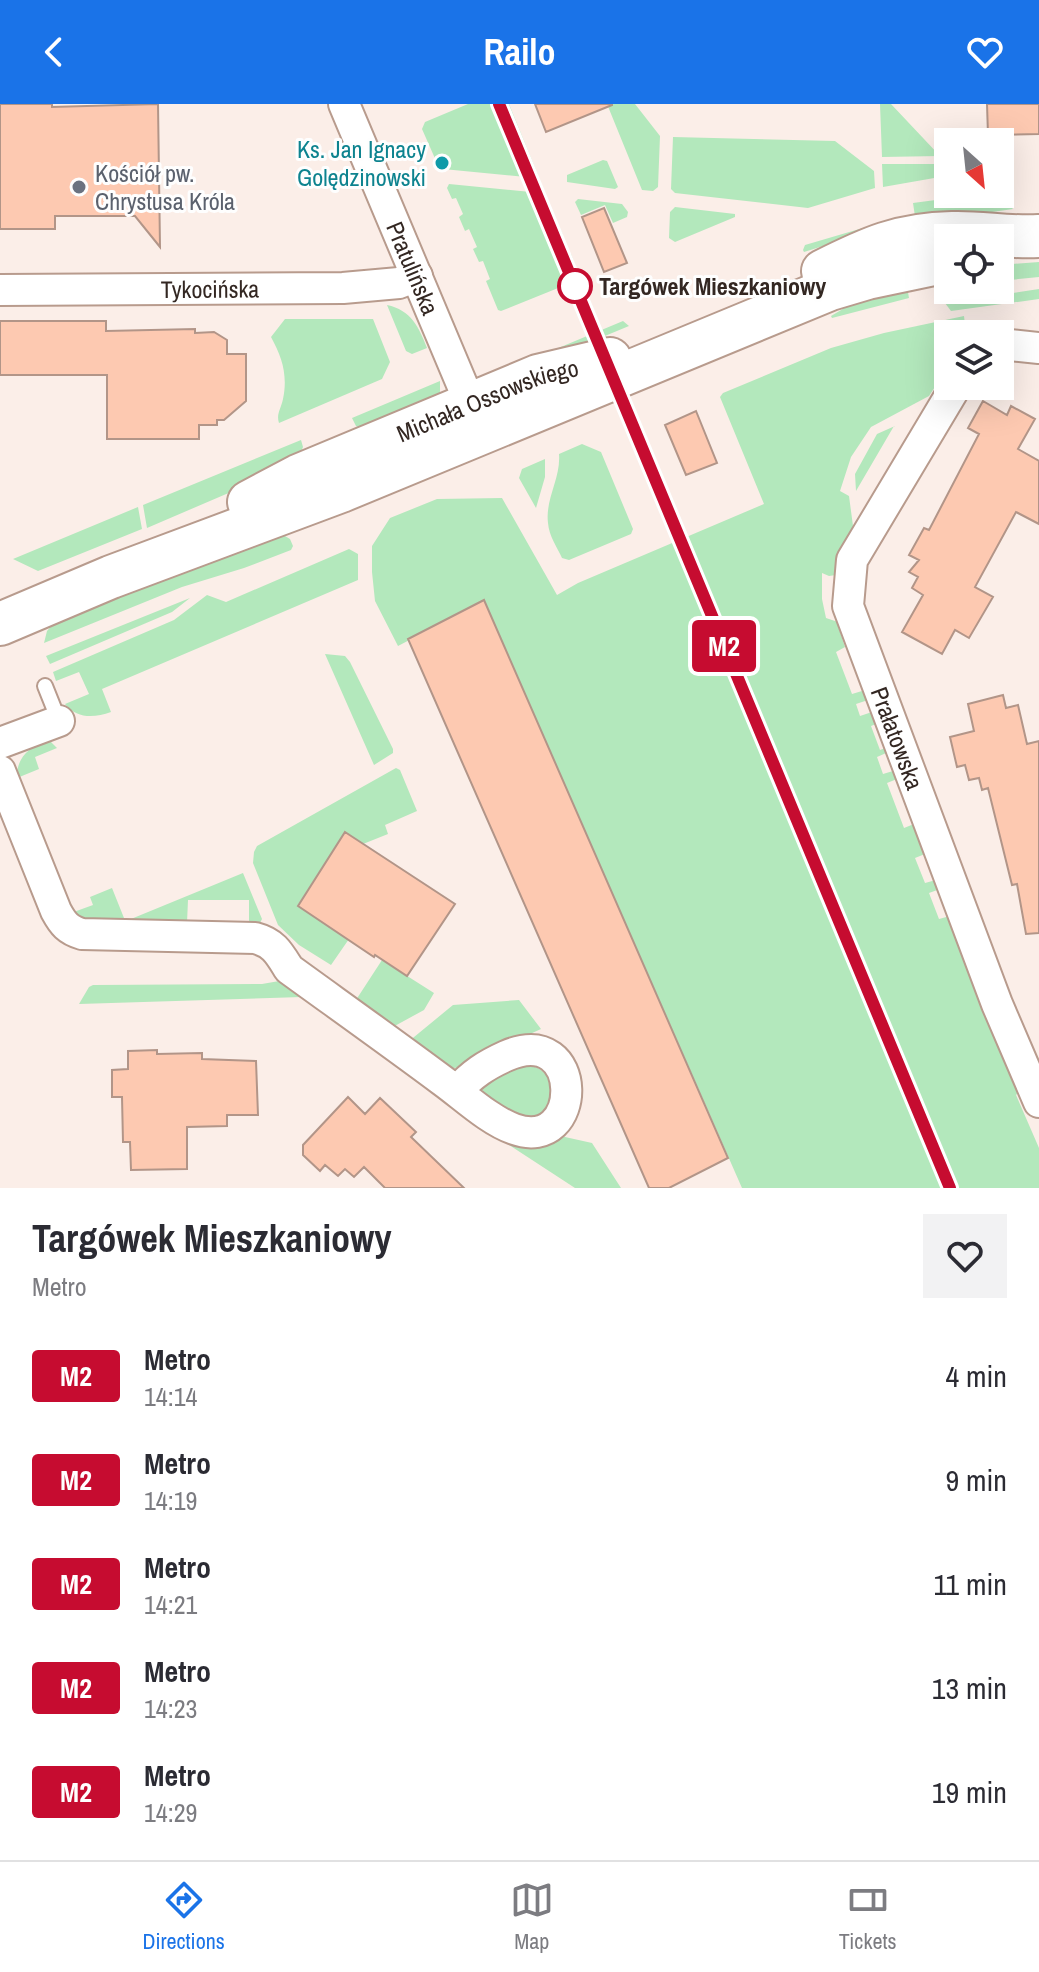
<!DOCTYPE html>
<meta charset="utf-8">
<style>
:root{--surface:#fff;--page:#f2f2f3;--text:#2b2b33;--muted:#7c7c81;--line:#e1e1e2;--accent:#1a73e8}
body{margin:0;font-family:"Archivo Narrow",sans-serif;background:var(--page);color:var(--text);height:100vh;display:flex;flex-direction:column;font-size:30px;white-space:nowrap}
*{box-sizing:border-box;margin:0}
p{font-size:26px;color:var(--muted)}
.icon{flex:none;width:44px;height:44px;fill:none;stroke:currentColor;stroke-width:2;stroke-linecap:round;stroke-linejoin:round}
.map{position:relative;height:1084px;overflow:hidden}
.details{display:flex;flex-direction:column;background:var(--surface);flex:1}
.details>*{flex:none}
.badge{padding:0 16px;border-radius:6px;font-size:28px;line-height:52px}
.needle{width:52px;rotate:153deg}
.buttons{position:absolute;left:934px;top:24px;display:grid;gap:16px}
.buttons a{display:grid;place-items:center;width:80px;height:80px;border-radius:0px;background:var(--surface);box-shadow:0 8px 32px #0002;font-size:40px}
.map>.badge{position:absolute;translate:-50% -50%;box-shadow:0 0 0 4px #fff}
.round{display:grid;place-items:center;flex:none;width:84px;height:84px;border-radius:0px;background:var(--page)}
.head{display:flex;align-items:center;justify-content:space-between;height:136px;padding:0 32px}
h1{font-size:38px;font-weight:700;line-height:60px}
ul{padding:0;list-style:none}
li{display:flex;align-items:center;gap:24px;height:104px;padding:0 32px}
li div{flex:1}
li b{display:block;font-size:30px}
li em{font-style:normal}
li .badge{min-width:88px;font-weight:700;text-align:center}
header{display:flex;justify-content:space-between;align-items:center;height:104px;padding:0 32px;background:var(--accent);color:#fff;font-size:36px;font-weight:700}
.tab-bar{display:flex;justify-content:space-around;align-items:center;height:112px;border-top:2px solid var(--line);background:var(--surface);font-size:22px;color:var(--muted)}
.tab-bar a{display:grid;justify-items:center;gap:4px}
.tab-bar .active{color:var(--accent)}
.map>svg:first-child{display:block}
</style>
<header><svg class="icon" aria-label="back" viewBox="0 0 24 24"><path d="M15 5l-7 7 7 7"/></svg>Railo<svg class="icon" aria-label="heart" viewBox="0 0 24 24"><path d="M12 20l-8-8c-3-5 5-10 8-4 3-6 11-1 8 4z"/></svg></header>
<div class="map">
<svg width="1039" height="1084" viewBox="0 0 1039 1084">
<rect width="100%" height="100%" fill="#fbeee8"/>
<path fill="#b3e8bc" d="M468,0H509L538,71L536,74L443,65L437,59L422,25L425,18Z
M607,0H635L660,32L658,83L653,87L642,86Z
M880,0H891L940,52L882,53Z
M673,33L835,37L874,67L875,84L808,104L675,89L671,85Z
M603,56L607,57L618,83L615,85L567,78V71Z
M882,60H941L940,73L883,83Z
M449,80L541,89L549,99L545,101L553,119L557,118L563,131L559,133L566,151L571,150L579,171L578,176L501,207L498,206L486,177L490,175L483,157L479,158L473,145L477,143L469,125L465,127L459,113L463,110L456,94L452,95L447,84Z
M981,90H999L1013,105L916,119L913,99Z
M578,95L622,100L628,108L627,113L613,119L605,101L581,111L575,98Z
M675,103L735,110V113L675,138L669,134L670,108Z
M890,116L896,119L804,148L803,146L805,141Z
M1039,158V173L1000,177V161Z
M906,177L909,194L832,214L831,212L863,193Z
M1039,185V195L951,207L945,199Z
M387,201C411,206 419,223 427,244L412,250L406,247Z
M964,212L966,230H948V263L929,292L871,323L851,353L840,387L849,392L853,422L836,471L829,472L822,469V495L826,514L844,520L838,522L845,543L836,548L852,590L862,587L865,591L871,590L868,596L856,600L860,612L872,608L881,618L871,622L880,646L891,642L893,646L877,653L883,670L893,667L897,675L887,679L904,724L914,720L925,750L915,754L925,779L936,776L940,785L929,789L939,815L950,812L1018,989L1016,991L1039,1044V1084H742L484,497L398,542L375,497L372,468V442L390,414L437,395L502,394L557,491L578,479L764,400L720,293L723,289L831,244L884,229Z
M285,215H373L390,258L382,275L279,319C276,310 281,305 283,295C288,271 282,253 271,233Z
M623,217L629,222L542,258L544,250Z
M440,277V293L371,328L356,322L352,314Z
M895,322H894L856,387L855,370L877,330Z
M301,336L303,343L296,360L147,424L143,401Z
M582,340L601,348L633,425L631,430L569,456L562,454C557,443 549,432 548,419C545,395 561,374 559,350Z
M545,355V373L536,404L519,374L522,365Z
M138,403L142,425L38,467L13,455Z
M278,428L290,435L293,442L291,446L244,464L182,483L44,539L47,527L53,520Z
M349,445L358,450V476L102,585L111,608C94,614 77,615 65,600L89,590L79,568L56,577L53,568L174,516L207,491L226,498Z
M190,494L172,508L50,560L46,552Z
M325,550L345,552L350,558L393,645V649L374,661Z
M45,637L51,638L57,644L35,653L39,665L17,674C16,655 28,644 45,637Z
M396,664L400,666L417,707L385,721L388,730L363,740L345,728L298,801L349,835L331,861L299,841L278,821L253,759L254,748L257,742Z
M243,769L262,815L259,821L249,820V796H188L187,819L133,821L131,815Z
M112,784L126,819L93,821L71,809L93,801L90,793Z
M382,856L434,889L424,906L391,924L354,899Z
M285,876L302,893L79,900L89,883L93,881L262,880Z
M519,896L541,925L455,964L445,963L408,938L453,901Z
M523,961C541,961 550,972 555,988L542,1011L519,1016L483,991L482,982L486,977Z
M556,1031L592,1039L621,1084H575L503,1037L517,1040Z"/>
<path fill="#fdc9b1" stroke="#b29588" stroke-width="2" d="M0,0H52V3L158,0L160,143L135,112H55V125H0Z
M535,0H612V1L546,28Z
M987,0H1039V30L988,31Z
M604,104L627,159L604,168L582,113Z
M0,217H106V227L195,225V229L214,228L227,236V250H246V297L224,316H217V321H199V335H107V271H0Z
M983,297L1007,311L1011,302L1035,315L1018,345L1039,357V420L1016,408L975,483L993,493L969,534L955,526L942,550L902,528L923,491L912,484L918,473L909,468L919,456L909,451L924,424L929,426L979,330L968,324Z
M696,307L717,359L686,371L665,321Z
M484,496L728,1054L669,1084H649L408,535Z
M1003,591L1006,604L1018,601L1027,640L1039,637V829L1026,830L1017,780L1012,781L988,684L982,686L979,674L969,676L965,661L957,663L950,633L974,627L968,600Z
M345,728L455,800L407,872L375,851L374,853L298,802Z
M157,946V950L202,949V955L256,957L258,1011H227V1022L187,1023V1065L131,1066L130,1038H123L122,993H112V966L128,965V947Z
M348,993L365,1010L380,994L416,1028L411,1033L464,1084H385L364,1063L354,1073L345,1065L338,1072L325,1061L320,1067L303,1051V1041Z"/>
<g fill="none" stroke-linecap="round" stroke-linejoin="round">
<g stroke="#b89b8d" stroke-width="18">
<path id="lane" d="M45,582L59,617"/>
</g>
<g stroke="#b89b8d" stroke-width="34">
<g id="street">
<path id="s1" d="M344,0L477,316"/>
<path id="s2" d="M0,186L343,184L399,179L417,172"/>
<path d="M1000,240L1039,244"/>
<path id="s3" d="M956,282L852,456L848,502L997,900L1039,998"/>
<path d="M0,639L59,617"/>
<path d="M0,667L56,807C63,820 68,826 82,830L255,834C274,839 279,849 289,865C340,902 392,939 443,977C465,993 489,1016 514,1025C584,1051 586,917 506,952C486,961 472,970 457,987"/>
</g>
</g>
<g stroke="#b89b8d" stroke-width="46">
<g id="secondary">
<path d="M823,167C869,144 899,130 952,129C981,128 1010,134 1039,132"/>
<path id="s4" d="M249,398L298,372L538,272L610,255"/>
<path d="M0,520L111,473L341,387L830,185L867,174L948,157"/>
</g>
</g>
<use href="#lane" stroke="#fff" stroke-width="14"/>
<use href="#street" stroke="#fff" stroke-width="30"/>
<use href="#secondary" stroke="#fff" stroke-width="42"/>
</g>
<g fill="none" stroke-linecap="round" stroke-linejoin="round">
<g stroke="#fff" stroke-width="18">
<path id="line" d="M499,0L950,1084"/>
</g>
<use href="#line" stroke="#c60c30" stroke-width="12"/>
</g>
<circle fill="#0f9aa8" stroke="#fefefe" stroke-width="3" cx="442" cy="59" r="8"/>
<circle fill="#6b7280" stroke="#fefefe" stroke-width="3" cx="79" cy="83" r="8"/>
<circle fill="#fff" stroke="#c60c30" stroke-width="4" cx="575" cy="182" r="16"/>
<g text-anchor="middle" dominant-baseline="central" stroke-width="6" stroke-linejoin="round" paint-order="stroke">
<g font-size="24" fill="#0d838f" stroke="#fefefe" text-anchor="end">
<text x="426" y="45">Ks. Jan Ignacy<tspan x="426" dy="28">Golędzinowski</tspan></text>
</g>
<g font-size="24" fill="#5b616d" stroke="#fefefe" text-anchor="start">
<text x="95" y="69">Kościół pw.<tspan x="95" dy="28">Chrystusa Króla</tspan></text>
</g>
<g font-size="24" fill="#332722" stroke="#fefefe">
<text stroke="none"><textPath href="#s1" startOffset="178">Pratulińska</textPath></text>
<text stroke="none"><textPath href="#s2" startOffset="210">Tykocińska</textPath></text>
<text stroke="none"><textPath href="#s4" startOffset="260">Michała Ossowskiego</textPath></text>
<text stroke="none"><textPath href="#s3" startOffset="390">Prałatowska</textPath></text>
</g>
<g font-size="24" font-weight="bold" fill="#332722" stroke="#fefefe" text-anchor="start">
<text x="599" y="182">Targówek Mieszkaniowy</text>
</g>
</g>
</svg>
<div class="buttons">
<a><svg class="needle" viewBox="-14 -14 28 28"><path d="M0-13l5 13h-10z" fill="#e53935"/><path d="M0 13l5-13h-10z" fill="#7c7c81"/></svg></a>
<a><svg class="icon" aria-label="locate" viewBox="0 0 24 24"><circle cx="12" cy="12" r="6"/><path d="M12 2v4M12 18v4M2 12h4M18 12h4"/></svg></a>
<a><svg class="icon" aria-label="layers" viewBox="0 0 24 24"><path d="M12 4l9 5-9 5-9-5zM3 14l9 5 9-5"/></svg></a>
</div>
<b class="badge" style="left:724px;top:542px;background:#c60c30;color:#fff">M2</b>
</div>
<section class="details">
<div class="head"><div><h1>Targówek Mieszkaniowy</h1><p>Metro</p></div><a class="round"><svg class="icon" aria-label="heart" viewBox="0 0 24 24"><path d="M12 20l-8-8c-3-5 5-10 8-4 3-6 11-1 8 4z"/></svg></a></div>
<ul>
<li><span class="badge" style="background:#c60c30;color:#fff">M2</span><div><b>Metro</b><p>14:14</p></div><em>4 min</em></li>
<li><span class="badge" style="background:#c60c30;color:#fff">M2</span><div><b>Metro</b><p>14:19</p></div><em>9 min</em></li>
<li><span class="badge" style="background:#c60c30;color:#fff">M2</span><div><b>Metro</b><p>14:21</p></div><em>11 min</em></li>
<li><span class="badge" style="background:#c60c30;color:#fff">M2</span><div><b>Metro</b><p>14:23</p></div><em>13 min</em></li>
<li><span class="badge" style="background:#c60c30;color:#fff">M2</span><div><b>Metro</b><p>14:29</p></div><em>19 min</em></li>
</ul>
</section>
<nav class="tab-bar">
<a class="active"><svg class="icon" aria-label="directions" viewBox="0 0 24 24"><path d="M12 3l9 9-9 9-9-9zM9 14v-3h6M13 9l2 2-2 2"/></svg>Directions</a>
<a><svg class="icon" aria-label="map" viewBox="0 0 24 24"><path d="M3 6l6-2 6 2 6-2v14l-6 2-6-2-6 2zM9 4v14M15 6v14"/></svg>Map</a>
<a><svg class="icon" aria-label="tickets" viewBox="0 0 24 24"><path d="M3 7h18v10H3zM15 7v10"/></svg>Tickets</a>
</nav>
